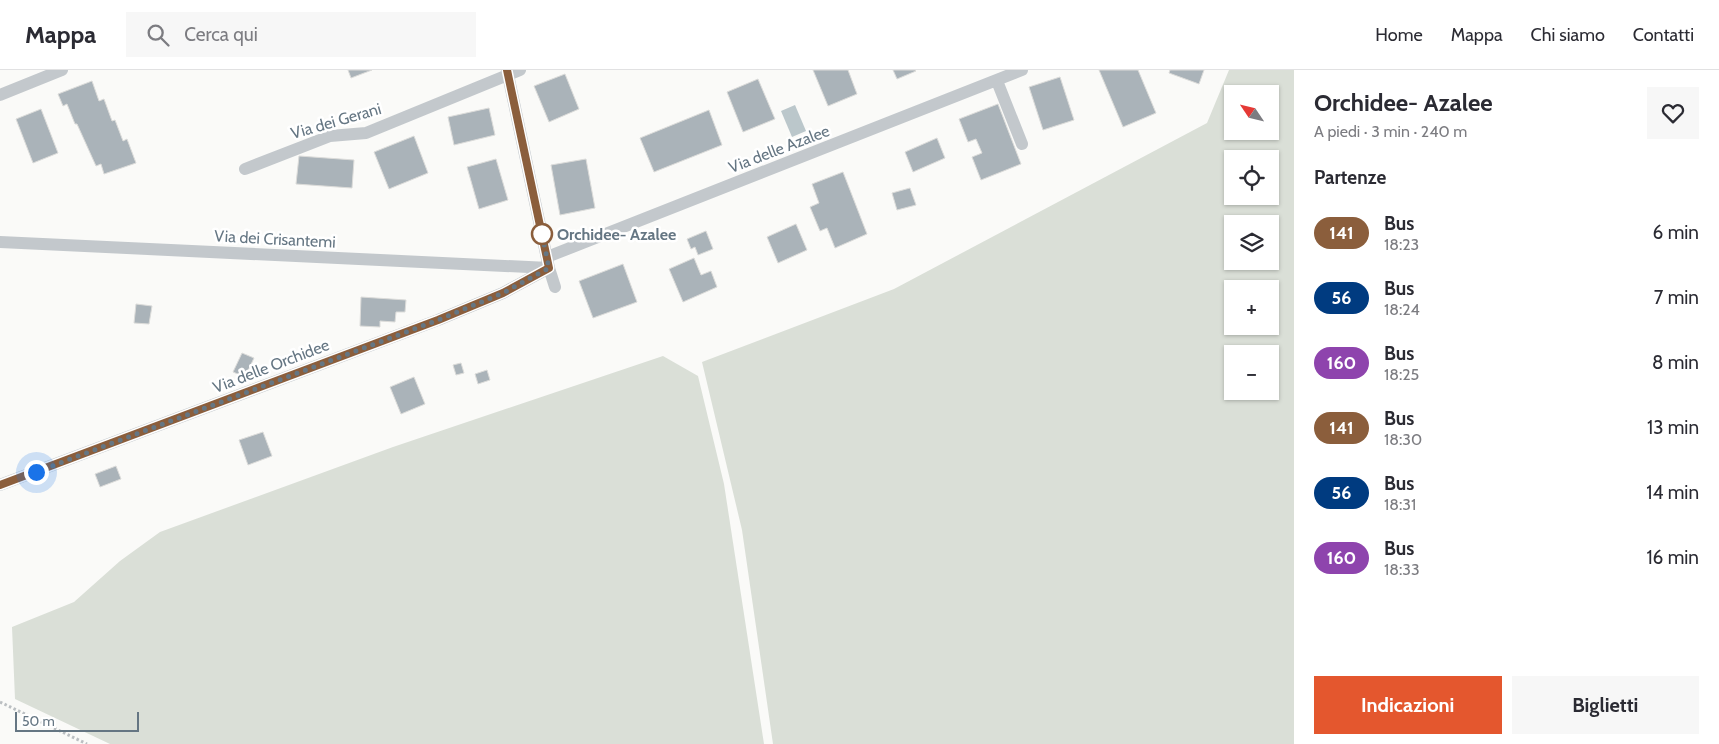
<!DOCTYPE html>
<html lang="it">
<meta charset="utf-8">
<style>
:root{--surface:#fff;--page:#f7f7f7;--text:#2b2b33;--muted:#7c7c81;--line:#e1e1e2;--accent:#e4572e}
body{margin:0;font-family:Cabin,sans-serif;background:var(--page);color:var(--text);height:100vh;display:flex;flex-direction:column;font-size:19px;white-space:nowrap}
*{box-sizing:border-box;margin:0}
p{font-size:16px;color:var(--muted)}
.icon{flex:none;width:28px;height:28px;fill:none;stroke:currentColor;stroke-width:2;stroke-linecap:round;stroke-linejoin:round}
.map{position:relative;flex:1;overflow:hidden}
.details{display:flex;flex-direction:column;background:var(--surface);width:425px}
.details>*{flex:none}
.badge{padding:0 10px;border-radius:16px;font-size:18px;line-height:32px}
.needle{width:32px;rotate:305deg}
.fabs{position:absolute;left:1224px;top:15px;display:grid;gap:10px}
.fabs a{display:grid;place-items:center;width:55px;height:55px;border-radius:0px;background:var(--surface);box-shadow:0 1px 4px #0004;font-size:25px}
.scale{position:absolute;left:15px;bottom:12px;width:124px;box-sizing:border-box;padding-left:5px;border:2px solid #657683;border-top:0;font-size:14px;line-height:18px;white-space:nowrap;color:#657683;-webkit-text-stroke:4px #fff;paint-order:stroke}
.you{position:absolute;width:25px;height:25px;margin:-12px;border:4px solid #fff;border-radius:50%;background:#1a73e8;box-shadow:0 0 0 8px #1a73e833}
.map>.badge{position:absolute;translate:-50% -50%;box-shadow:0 0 0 2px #fff}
h2{padding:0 20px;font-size:19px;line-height:45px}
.round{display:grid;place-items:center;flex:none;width:52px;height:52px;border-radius:0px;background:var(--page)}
.overview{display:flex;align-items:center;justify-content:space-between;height:85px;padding:0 20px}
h1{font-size:24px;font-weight:700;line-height:38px}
.action{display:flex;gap:10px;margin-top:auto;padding:10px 20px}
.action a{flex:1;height:58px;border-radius:0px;background:var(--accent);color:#fff;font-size:20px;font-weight:700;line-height:58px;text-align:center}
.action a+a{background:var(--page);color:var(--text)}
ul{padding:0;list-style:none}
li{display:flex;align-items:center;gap:15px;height:65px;padding:0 20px}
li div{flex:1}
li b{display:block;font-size:19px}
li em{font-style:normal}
li .badge{min-width:55px;font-weight:700;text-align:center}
header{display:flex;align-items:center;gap:30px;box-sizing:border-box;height:70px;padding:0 25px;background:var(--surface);border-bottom:1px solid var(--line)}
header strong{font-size:24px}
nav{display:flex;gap:28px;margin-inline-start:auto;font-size:18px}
.search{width:350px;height:45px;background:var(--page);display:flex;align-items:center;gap:12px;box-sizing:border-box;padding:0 18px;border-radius:0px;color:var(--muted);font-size:19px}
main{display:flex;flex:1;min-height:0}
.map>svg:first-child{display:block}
</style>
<header>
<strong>Mappa</strong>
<div class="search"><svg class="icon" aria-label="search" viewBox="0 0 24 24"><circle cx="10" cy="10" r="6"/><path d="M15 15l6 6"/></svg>Cerca qui</div>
<nav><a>Home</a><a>Mappa</a><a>Chi siamo</a><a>Contatti</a></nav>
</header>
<main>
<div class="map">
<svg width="1294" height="674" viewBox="0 0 1294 674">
<rect width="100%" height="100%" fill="#fafaf8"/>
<path fill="#dadfd7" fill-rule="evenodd" d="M1229,0H1294V674H773L742,460L702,292L894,219L1207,53ZM1232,24H1270V61H1232ZM1232,89H1270V126H1232ZM1232,154H1270V191H1232ZM1232,219H1270V256H1232ZM1232,284H1270V321H1232Z
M663,286L698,306L724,414L764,674H110L15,629L12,557L74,532L120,491L160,462L393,377Z"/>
<path fill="#bbc7cb" d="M795,35L806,61L792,67L781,41Z"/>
<path fill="#aab3b9" stroke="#dcdcda" d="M348,0H372L351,8Z
M813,0H848L857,24L828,36Z
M893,0H915L916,1L897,9Z
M1099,0H1138L1156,43L1123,57Z
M1170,0H1204L1199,14L1169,3Z
M565,4L579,39L549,52L534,16Z
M1060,7L1074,50L1043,60L1029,17Z
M758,9L775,49L743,62L727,22Z
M92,11L99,31L104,29L112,51L115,50L123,71L127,69L136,93L104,104L101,94L96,96L77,54H75L67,34L63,36L58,24Z
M998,34L1021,94L981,110L972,87L982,83L976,69L968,72L959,49Z
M489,38L495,65L454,75L448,47Z
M41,39L58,83L33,93L16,49Z
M709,40L722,75L654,102L640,68Z
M414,66L428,103L389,119L374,82Z
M937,68L945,88L913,102L905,82Z
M299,86L354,90L352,118L296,114Z
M496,89L508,130L479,139L467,97Z
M586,89L595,138L560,145L551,95Z
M843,102L867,164L835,178L827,158L820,161L810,137L819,133L812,114Z
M910,118L916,135L897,140L892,123Z
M796,154L807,180L778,193L767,167Z
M706,161L713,179L698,185L695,177L691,179L687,169Z
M694,188L701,205L711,201L717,217L683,232L669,199Z
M623,194L637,232L593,248L579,211Z
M361,227L406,230L405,242H396L395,252L380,251V257L360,256Z
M136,234L152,236L149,254L134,253Z
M242,283L254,288L245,307L233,302Z
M461,293L464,303L456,305L453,295Z
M487,300L490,310L478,314L475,304Z
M414,307L425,334L401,344L390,317Z
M263,362L272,386L248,395L239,370Z
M116,396L121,409L100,417L95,404Z"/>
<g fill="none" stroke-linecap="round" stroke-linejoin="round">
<path stroke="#bbbfc2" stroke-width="3" stroke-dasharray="2.5 2.5" stroke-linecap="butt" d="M0,632L87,674"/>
<path stroke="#c3c8cc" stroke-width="12" d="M507,0L549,198L555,217
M997,11L1022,74
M0,25L62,0
M245,99L330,66L366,63L520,0
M0,172L549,198
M547,187L1022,0
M0,415L438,250L503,223L549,198"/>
</g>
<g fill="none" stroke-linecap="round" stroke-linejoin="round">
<g stroke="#fff" stroke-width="11">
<path id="line" d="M0,415L438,250L503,223L549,198L507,0"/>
</g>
<use href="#line" stroke="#8b5e3c" stroke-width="8"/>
<path stroke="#657683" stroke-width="5" stroke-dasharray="0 9" d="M36,402L438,250L503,223L549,198L542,164"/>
</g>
<circle fill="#fff" stroke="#8b5e3c" stroke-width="2.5" cx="542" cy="164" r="10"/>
<g text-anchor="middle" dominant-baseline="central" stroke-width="5" stroke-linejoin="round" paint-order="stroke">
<g font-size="16" fill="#657683" stroke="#fff">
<text transform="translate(336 51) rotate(-16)">Via dei Gerani</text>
<text transform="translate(779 79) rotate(-21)">Via delle Azalee</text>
<text transform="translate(275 169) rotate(3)">Via dei Crisantemi</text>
<text transform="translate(271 296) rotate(-21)">Via delle Orchidee</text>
</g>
<g font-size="16" font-weight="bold" fill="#657683" stroke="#fff" text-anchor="start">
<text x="557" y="164">Orchidee- Azalee</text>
</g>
</g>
</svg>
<div class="fabs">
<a><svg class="needle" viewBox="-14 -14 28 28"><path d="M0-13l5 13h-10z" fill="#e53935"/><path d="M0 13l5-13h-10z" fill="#7c7c81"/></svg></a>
<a><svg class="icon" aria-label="locate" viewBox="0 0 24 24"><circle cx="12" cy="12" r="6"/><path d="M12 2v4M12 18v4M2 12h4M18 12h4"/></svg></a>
<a><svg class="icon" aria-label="layers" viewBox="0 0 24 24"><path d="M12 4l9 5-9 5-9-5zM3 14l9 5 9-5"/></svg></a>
<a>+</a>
<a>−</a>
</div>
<div class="scale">50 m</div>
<div class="you" style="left:36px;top:402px"></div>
</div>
<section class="details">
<div class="overview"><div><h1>Orchidee- Azalee</h1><p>A piedi · 3 min · 240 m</p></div><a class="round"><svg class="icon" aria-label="heart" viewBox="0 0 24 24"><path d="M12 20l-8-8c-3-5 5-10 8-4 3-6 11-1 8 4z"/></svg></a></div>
<h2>Partenze</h2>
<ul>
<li><span class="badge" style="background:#8b5e3c;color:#fff">141</span><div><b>Bus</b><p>18:23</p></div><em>6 min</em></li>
<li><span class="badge" style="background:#003b80;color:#fff">56</span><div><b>Bus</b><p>18:24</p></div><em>7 min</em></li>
<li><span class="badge" style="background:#8e44ad;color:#fff">160</span><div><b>Bus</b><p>18:25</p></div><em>8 min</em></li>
<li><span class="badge" style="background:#8b5e3c;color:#fff">141</span><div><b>Bus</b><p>18:30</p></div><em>13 min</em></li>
<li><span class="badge" style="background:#003b80;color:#fff">56</span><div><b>Bus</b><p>18:31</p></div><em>14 min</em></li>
<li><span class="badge" style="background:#8e44ad;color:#fff">160</span><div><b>Bus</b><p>18:33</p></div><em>16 min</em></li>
</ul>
<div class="action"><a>Indicazioni</a><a>Biglietti</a></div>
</section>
</main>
